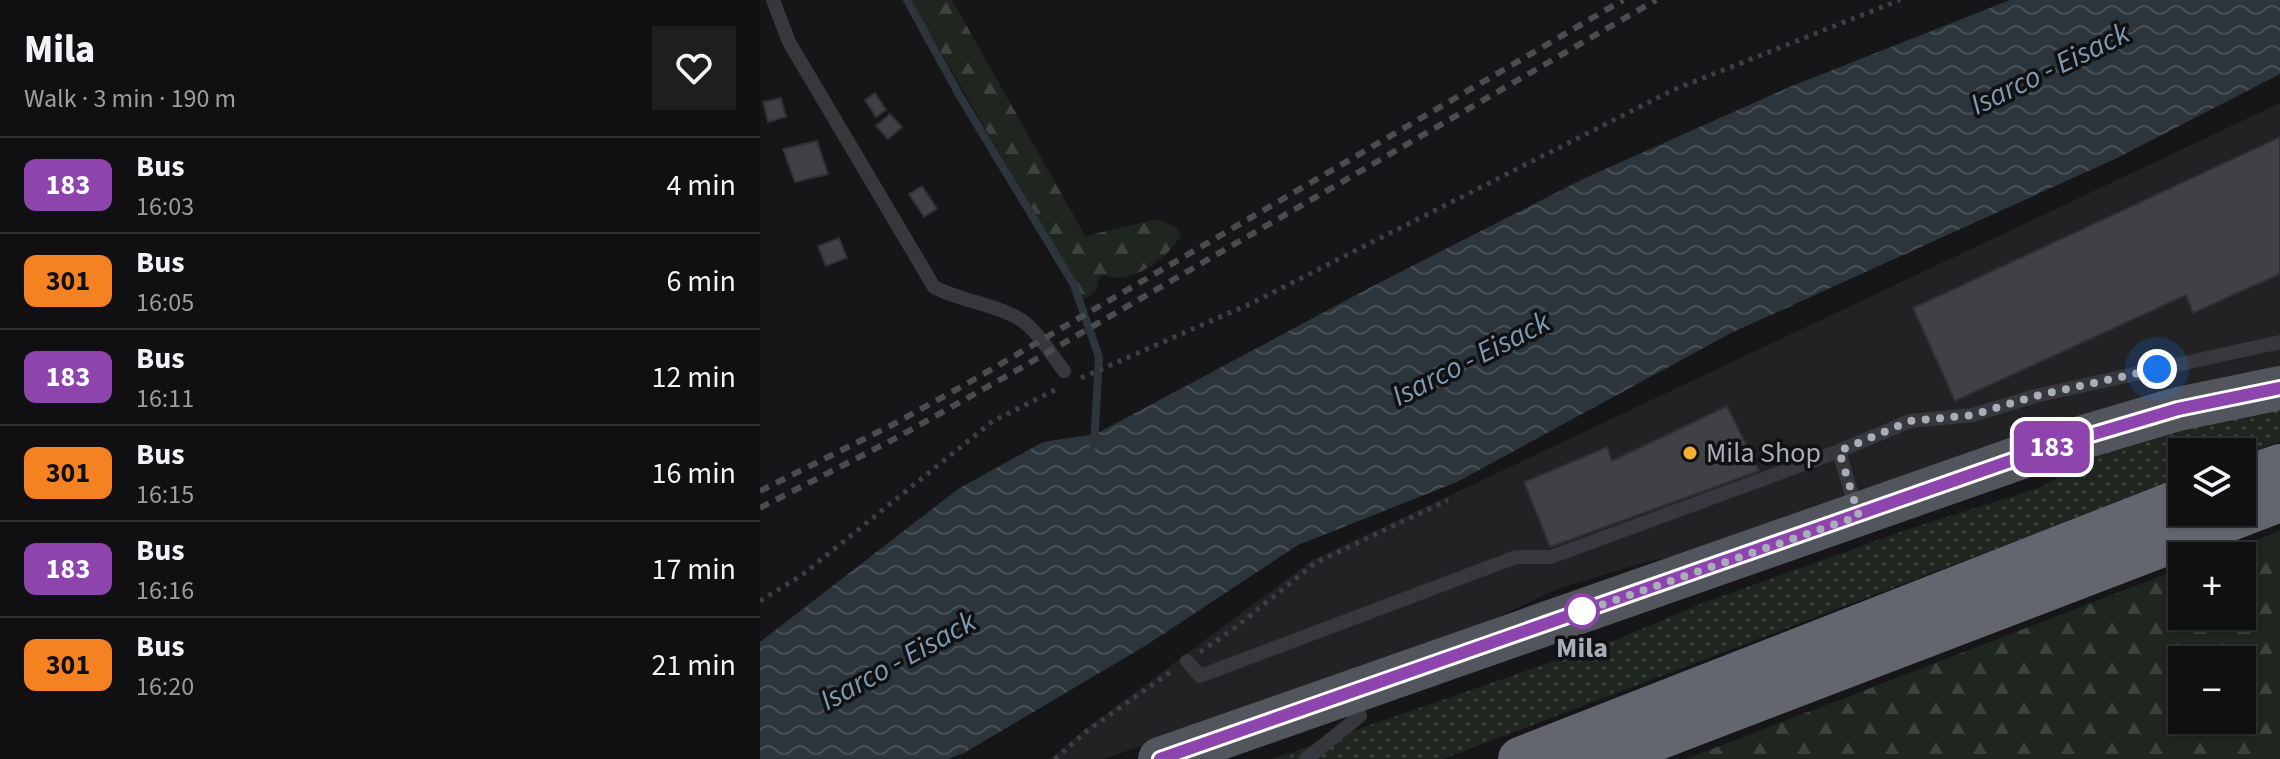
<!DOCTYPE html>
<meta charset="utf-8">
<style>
:root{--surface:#101012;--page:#1e1e20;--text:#f1f3f6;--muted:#9c9d9f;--line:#303032}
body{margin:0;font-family:"Source Sans 3",sans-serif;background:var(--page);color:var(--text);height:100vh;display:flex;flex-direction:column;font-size:30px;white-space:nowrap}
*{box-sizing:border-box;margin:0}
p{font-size:26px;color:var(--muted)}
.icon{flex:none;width:44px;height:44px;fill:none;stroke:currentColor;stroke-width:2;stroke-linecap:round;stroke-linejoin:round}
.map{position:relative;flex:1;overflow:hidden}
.panel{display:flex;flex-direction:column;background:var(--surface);width:760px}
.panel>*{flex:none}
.badge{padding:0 16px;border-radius:12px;font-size:28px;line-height:52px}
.tools{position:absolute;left:1408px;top:438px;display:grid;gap:16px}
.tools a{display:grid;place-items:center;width:88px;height:88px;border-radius:0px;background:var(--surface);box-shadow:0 2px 6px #0004,0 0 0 2px var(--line);font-size:40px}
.you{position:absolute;width:40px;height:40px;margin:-20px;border:6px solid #fff;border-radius:50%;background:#1a73e8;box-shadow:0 0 0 12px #1a73e833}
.map>.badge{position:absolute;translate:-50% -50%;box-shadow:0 0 0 4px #fff}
.round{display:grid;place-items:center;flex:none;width:84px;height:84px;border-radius:0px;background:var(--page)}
.headline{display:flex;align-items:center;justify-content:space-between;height:136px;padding:0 24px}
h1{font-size:38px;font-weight:800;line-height:60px}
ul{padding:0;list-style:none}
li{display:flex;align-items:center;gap:24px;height:96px;padding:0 24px;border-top:2px solid var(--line)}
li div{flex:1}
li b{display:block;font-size:30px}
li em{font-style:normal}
li .badge{min-width:88px;font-weight:700;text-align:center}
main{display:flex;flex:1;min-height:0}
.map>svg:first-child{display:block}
</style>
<main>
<section class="panel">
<div class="headline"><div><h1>Mila</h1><p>Walk · 3 min · 190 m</p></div><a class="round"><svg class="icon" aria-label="heart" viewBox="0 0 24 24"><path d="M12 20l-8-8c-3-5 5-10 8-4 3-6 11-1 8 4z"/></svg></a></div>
<ul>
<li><span class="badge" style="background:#8e44ad;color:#fff">183</span><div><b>Bus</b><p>16:03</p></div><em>4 min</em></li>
<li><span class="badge" style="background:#f58220;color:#111">301</span><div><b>Bus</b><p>16:05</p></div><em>6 min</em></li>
<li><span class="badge" style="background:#8e44ad;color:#fff">183</span><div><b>Bus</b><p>16:11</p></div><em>12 min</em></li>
<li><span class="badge" style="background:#f58220;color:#111">301</span><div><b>Bus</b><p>16:15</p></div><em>16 min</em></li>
<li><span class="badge" style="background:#8e44ad;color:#fff">183</span><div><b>Bus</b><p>16:16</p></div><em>17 min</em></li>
<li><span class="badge" style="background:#f58220;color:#111">301</span><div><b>Bus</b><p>16:20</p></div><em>21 min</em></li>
</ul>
</section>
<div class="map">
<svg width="1520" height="759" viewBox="0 0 1520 759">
<defs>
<pattern id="grass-dots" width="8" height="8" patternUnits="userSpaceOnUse" patternTransform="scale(2)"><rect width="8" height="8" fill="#1e261f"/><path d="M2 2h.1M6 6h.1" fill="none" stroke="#3c433d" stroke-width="1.8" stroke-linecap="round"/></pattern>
<pattern id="forest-firs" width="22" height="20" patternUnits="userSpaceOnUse" patternTransform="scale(2)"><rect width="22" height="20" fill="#1e261f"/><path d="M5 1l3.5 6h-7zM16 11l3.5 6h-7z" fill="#3c433d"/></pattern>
<pattern id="water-waves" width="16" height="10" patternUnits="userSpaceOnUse" patternTransform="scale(2)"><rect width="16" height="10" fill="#2c353c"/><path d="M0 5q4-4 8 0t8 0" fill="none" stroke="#485056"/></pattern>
</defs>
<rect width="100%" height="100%" fill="#161618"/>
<path fill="#222225" d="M1520,103V374L931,553L886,562L800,588L685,641L343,759H290L319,734L551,561Z"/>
<path fill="url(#grass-dots)" d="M1520,407V441L1482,456V452H1422V478L683,759H512L858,639L943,603L1143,531L1281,487L1342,453L1429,428Z"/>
<path fill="url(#forest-firs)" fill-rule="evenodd" d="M151,0H192L325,236L398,219L417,228L421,235C409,257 370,287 344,275L339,277L337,290L324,299L307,267L293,246Z
M1520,531V759H926L1422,568V616H1482V556H1454ZM1422,660H1482V720H1422Z"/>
<path fill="url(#water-waves)" d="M1250,0H1520V74L1357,158L971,333L697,482L538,545L385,646L204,753L188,759H0V642L198,489L283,442L336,434L611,287L825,178L1032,86Z"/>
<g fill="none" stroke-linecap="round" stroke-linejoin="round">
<path stroke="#2c353c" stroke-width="8" d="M147,0L201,98L314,285L339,357L334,445"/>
</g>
<path fill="#404145" stroke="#303034" stroke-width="2" d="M115,93L126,110L116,117L105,100Z
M21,98L26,117L8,122L3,102Z
M130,114L142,127L128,139L116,126Z
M1520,137V274L1433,313L1426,295L1195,401L1153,308Z
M57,141L68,174L35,182L23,149Z
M162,186L177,209L164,217L149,194Z
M79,238L87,258L66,266L58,246Z
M967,406L999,471L790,547L764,482L847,447L852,461Z"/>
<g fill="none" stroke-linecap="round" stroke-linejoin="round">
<path stroke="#3d3f44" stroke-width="5" stroke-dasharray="4 6" stroke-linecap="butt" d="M321,378L492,303L913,90L1140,0
M0,601L42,575L233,421L297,389
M440,652L476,627L555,563L688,500
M295,759L328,730L412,671"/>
<path stroke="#37383d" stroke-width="14" d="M13,0L29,42L174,287C200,301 232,303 258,318C277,329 290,353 304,371
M1079,451L1150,421L1213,415L1275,396L1520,342
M427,661L440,676L756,557H791L1079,451L1096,509
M546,759L600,716L595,697"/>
<path stroke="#53555c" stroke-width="44" d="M400,759L1290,447L1418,409L1520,388"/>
<path stroke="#63666e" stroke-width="44" d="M1482,479L1520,466
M760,759L1422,500
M843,759L1520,500"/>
<path stroke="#4a4c52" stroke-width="6" stroke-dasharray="10 8" stroke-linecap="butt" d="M0,491L132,425L208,383L863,0
M0,508L138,437L259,369L896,0"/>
</g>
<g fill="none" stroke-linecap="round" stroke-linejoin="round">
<g stroke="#fff" stroke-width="18">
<path id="line" d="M400,759L1290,447L1418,409L1520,388"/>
</g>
<use href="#line" stroke="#8e44ad" stroke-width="12"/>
<path stroke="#a8adb8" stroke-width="8" stroke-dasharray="0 14.4" d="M822,611L812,615L1099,516L1079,451L1150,421L1213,415L1275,396L1397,369"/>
</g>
<circle fill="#f2b134" stroke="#111113" stroke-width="3" cx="930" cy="453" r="8"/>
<circle fill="#fff" stroke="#8e44ad" stroke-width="4" cx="822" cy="611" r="16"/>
<g text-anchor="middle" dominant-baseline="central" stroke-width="7" stroke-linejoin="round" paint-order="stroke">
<g font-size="28" fill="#a8adb8" stroke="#111113" text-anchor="start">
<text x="946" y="453">Mila Shop</text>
</g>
<g font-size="28" font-weight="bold" fill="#a8adb8" stroke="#111113">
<text x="822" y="648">Mila</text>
</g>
<g font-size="30" font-style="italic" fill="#7f9bb3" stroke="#111113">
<text transform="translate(1290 69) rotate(-26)">Isarco - Eisack</text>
<text transform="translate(711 359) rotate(-27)">Isarco - Eisack</text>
<text transform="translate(138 661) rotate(-29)">Isarco - Eisack</text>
</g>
</g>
</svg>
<div class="tools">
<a><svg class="icon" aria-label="layers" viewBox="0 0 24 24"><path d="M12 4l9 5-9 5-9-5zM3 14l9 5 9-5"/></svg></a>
<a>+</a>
<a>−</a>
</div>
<div class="you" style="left:1397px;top:369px"></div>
<b class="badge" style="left:1292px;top:447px;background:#8e44ad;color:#fff">183</b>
</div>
</main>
